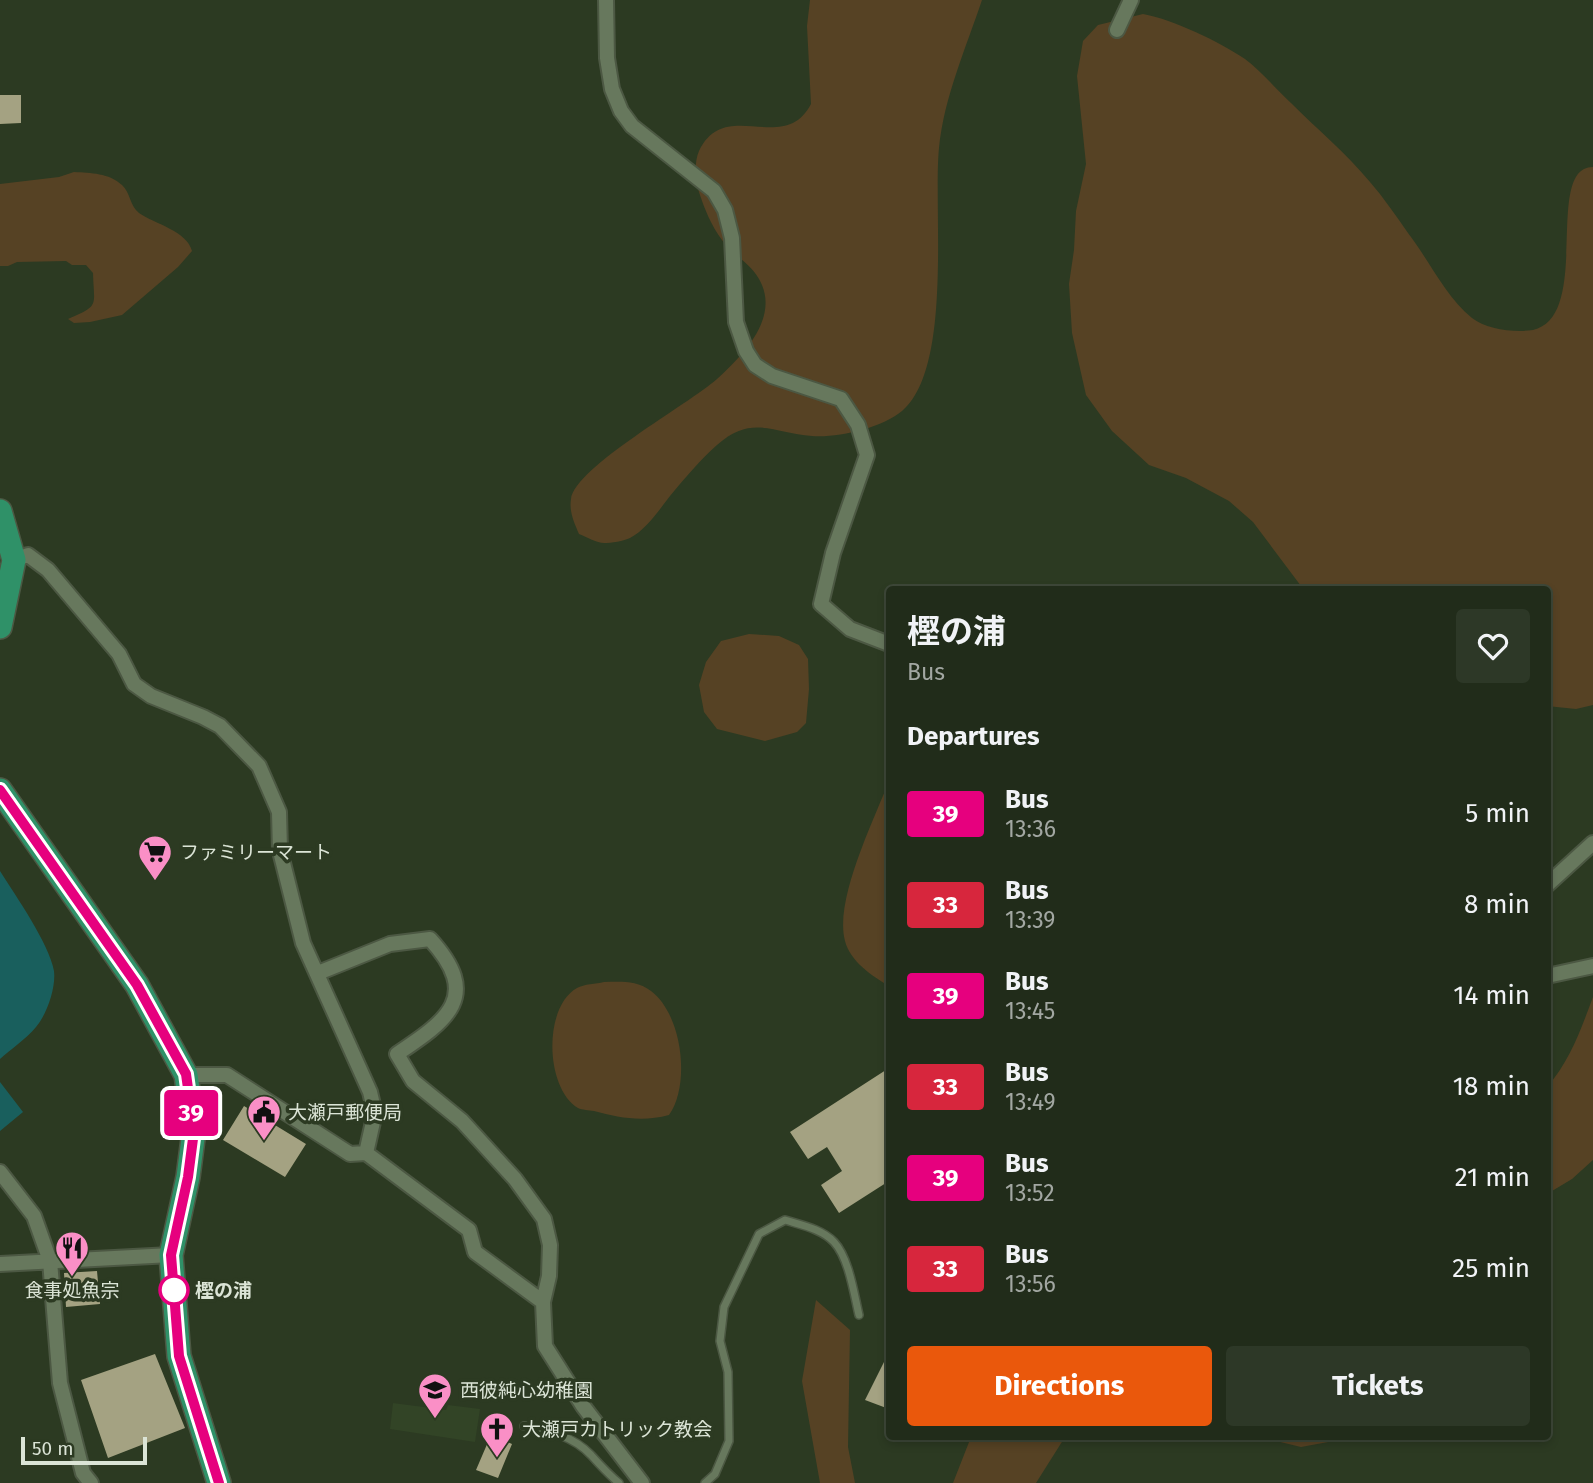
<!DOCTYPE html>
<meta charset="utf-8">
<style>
:root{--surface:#212c1a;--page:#2d3827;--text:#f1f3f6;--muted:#a2a7a2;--line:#3e4839;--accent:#ea580c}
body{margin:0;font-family:"Fira Sans","Noto Sans JP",sans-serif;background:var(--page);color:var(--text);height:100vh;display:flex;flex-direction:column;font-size:26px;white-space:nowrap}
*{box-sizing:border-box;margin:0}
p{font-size:23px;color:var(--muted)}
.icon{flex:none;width:38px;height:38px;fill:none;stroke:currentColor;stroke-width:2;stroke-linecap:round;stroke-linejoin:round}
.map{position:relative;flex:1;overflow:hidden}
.sheet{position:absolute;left:886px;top:586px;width:665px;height:854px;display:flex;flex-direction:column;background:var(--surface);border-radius:7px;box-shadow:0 4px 10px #0003,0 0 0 2px var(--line)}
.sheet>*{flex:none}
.badge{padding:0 14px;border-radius:5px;font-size:24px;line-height:46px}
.scale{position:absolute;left:21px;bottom:18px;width:126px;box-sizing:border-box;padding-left:7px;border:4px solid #dbe4d6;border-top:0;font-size:19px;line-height:24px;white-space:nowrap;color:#dbe4d6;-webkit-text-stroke:5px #2c3a22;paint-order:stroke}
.map>.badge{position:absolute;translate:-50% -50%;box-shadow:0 0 0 4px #fff}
h2{padding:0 21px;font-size:26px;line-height:63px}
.round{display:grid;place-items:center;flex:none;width:74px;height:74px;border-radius:7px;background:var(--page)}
.overview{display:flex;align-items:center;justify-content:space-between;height:119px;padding:0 21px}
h1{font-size:33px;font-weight:700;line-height:52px}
.primary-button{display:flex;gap:14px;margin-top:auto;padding:14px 21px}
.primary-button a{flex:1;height:80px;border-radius:7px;background:var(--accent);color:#fff;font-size:28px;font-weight:700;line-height:80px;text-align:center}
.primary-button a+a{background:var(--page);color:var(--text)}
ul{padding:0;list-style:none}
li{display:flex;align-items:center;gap:21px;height:91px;padding:0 21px}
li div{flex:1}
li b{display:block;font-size:26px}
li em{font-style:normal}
li .badge{min-width:77px;font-weight:700;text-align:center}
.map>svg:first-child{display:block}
</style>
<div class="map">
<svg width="1593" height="1483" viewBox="0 0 1593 1483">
<rect width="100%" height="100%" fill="#2c3a22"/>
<path fill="#324426" d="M393,1403L446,1410L448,1405L480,1409L475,1442L390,1429Z"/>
<path fill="#564224" d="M810,0H982C966,48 944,97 939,148C933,211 953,368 902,411C882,428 838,438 812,436C773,433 752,414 717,445C700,460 685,478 670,496C659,510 647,529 630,538C624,541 611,543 604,543C597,543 587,537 579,534C574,522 569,512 571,499C575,467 689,404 717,379C743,355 781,317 759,279C750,263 733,255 722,240C712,227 704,208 699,192C695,181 694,162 699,151C725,96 784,156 811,104L807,26Z
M1143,14C1172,19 1220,42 1245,59C1261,71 1276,89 1291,103C1317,129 1347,154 1370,182C1384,198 1396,216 1408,233C1429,260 1445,296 1472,318C1486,329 1514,333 1533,330C1593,316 1543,167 1593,167V705L1576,709L1547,706V590H1304L1253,522L1229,501L1186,478L1149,465L1112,431L1086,395L1072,333L1069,284L1074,250L1076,211L1086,164L1077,76L1083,41L1098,25Z
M74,172C91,173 109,173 122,185C130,192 130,206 139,213C155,224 187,231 192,251L178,267L122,315L90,322L74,323L68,319C100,305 94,307 93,273L86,265H72L66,261L17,262L8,266H0V184L59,177Z
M749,634L779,636L799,645L808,659L809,689L806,723L797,732L765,741L717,729L704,712L699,685L706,662L721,641Z
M889,781V986C872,976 850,961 845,941C834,900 874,820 889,781Z
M604,982C621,982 636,980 651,991C682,1014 691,1084 669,1115C643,1122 619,1118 594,1111C589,1110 582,1110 578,1108C545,1088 543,1007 577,988C584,984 596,984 604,982Z
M1593,997V1160L1572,1179L1547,1194V1087C1570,1061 1581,1029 1593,997Z
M816,1300L850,1330L848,1447L855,1483H820L802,1381Z
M971,1437H1065L1036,1483H953Z
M1259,1437H1342L1339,1440L1301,1447Z"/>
<path fill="#195f5d" d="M0,871C15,895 49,943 54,971C56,988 47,1014 36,1027C26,1039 11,1049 0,1059Z
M0,1082L23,1112L0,1131Z"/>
<path fill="#a4a282" d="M0,95H21V123L0,124Z
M889,1068V1181L839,1213L821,1185L842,1171L827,1147L808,1159L790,1132Z
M244,1106L306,1144L285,1177L223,1140Z
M97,1271L100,1304L66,1307L64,1273Z
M889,1352V1409L865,1400Z
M155,1354L185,1428L108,1458L81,1380Z
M491,1435L512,1444L498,1478L476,1470Z"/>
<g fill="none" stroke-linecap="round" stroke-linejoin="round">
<g stroke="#4c5843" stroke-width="10">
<path id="service" d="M524,1426C548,1430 573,1436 591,1455C600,1465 608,1474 619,1483
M705,1483L715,1474L729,1441L728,1372L720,1341L724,1307L759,1234L785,1220C801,1225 822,1229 834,1242C849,1258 854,1294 859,1315"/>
</g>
<g stroke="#4c5843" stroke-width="18">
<path id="minor" d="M606,0L607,58L612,89L621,111L632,126L714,191L725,210L732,238L736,322L746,351L755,365L772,376L841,399L858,425L867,455L833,553L821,604L850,629L889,644
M1117,30L1131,0
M14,560L28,555L48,570L119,654L134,684L151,696L203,717L220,726L259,766L279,812L280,851L303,943L370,1092L375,1113L366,1153L350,1154L227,1075H186
M1547,885L1593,843
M318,973L390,944L430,939C482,996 448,1020 397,1054L413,1081L462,1121L515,1179L544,1219L550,1245L549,1276L543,1302
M1547,976L1593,966
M366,1153L469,1230L475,1252L543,1302L545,1346L583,1406L642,1483
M0,1172L34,1216L50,1261L60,1383L83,1473L91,1483
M0,1264L171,1255"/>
</g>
<g stroke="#4c5843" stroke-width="26">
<path id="trunk" d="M0,511L14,560L0,627
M0,790L137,985L186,1075L194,1131L188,1177L171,1255L179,1356L219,1483"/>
</g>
<use href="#service" stroke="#67785d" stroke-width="7"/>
<use href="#minor" stroke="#67785d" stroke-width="14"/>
<use href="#trunk" stroke="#2f9168" stroke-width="23"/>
</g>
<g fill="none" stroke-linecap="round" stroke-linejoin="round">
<g stroke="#fff" stroke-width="16">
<path id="line" d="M0,790L137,985L186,1074L194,1131L188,1177L171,1255L179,1356L219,1483"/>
</g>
<use href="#line" stroke="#e6007e" stroke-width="10"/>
</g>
<defs>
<g id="supermarket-pin" transform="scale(1.75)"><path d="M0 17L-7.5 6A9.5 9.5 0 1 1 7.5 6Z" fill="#fa8fc6" stroke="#2c3a22"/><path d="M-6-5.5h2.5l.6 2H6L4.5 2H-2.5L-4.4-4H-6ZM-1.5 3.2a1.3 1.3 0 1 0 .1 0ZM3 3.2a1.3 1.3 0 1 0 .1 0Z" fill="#111"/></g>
<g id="civic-pin" transform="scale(1.75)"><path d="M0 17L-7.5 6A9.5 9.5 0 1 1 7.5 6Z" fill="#fa8fc6" stroke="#2c3a22"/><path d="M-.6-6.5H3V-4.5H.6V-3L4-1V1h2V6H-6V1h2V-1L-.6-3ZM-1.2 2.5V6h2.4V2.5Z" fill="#111"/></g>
<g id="restaurant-pin" transform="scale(1.75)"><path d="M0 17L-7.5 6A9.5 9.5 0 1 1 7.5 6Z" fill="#fa8fc6" stroke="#2c3a22"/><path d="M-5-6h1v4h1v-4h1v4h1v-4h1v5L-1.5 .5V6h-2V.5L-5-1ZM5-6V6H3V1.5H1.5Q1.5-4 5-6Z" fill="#111"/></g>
<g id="school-pin" transform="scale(1.75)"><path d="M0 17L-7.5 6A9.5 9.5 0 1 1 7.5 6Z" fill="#fa8fc6" stroke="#2c3a22"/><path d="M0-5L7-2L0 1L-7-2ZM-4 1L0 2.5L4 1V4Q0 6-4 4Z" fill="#111"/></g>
<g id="church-pin" transform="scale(1.75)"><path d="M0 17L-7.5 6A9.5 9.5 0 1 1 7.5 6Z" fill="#fa8fc6" stroke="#2c3a22"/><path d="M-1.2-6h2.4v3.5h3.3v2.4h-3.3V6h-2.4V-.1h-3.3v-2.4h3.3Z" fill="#111"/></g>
</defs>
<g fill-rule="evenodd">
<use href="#supermarket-pin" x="155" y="852"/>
<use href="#civic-pin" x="264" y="1112"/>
<use href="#restaurant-pin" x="72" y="1248"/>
<use href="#school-pin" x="435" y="1390"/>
<use href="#church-pin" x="497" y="1429"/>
</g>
<circle fill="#fff" stroke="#e6007e" stroke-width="3.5" cx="174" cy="1290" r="14"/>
<g text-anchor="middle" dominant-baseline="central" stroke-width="7" stroke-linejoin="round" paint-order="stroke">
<g font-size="19" fill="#dbe4d6" stroke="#2c3a22" text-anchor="start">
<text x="180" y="852">ファミリーマート</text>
<text x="288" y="1112">大瀬戸郵便局</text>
<text x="72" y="1290" text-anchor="middle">食事処魚宗</text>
<text x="460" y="1390">西彼純心幼稚園</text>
<text x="522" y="1429">大瀬戸カトリック教会</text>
</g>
<g font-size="19" font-weight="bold" fill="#dbe4d6" stroke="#2c3a22" text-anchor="start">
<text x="195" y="1290">樫の浦</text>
</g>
</g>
</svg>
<div class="scale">50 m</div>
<b class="badge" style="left:191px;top:1113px;background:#e6007e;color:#fff">39</b>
<section class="sheet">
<div class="overview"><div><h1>樫の浦</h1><p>Bus</p></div><a class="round"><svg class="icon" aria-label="heart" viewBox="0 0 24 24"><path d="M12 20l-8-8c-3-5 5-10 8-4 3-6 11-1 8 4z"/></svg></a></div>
<h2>Departures</h2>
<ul>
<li><span class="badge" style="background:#e6007e;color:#fff">39</span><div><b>Bus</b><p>13:36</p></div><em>5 min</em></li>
<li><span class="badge" style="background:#d7263d;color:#fff">33</span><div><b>Bus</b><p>13:39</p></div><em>8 min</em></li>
<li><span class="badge" style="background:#e6007e;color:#fff">39</span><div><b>Bus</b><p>13:45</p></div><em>14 min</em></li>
<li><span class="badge" style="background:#d7263d;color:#fff">33</span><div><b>Bus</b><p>13:49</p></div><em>18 min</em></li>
<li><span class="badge" style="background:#e6007e;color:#fff">39</span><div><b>Bus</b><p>13:52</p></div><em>21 min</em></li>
<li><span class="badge" style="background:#d7263d;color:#fff">33</span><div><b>Bus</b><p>13:56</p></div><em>25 min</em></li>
</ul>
<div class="primary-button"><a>Directions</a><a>Tickets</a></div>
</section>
</div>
